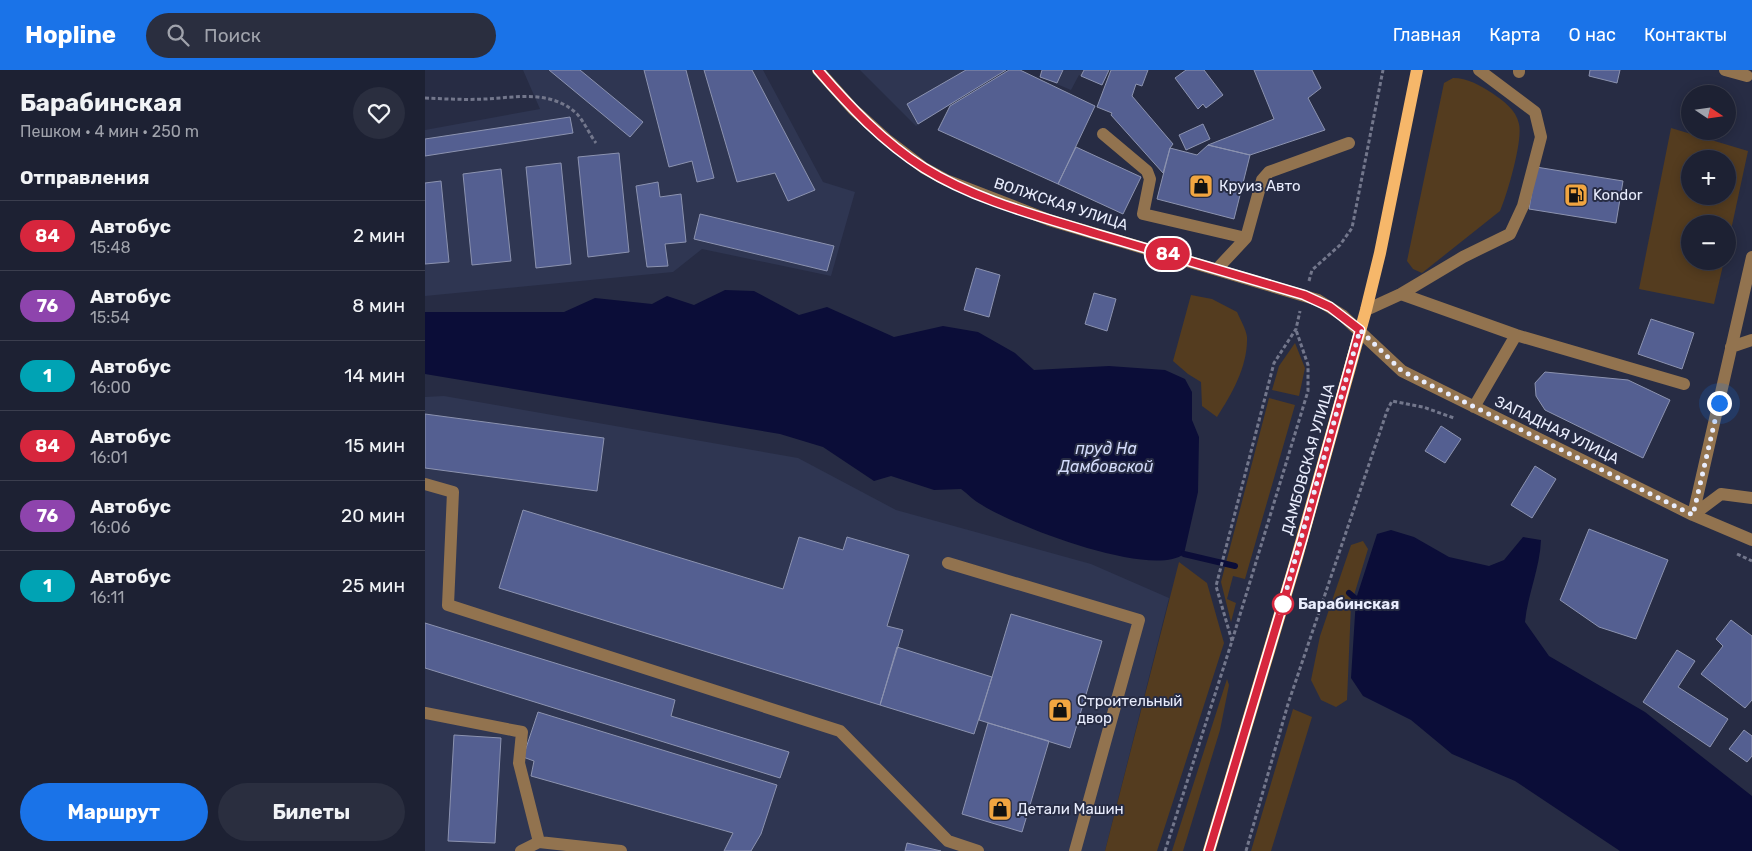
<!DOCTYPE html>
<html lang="ru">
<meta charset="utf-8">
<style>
:root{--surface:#1d2133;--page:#2a2e3f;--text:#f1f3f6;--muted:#a0a3ac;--line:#3b3e4e;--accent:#1a73e8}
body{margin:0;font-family:Rubik,sans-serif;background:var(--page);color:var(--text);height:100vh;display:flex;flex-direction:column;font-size:19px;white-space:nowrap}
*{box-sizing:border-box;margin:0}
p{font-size:16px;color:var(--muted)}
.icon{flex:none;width:28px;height:28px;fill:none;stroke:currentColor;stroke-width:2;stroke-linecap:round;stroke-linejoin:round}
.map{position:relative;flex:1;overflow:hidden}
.sheet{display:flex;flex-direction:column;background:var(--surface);width:425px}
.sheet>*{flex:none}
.badge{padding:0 10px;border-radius:16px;font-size:18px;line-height:32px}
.needle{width:32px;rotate:103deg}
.tools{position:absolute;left:1256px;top:15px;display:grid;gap:10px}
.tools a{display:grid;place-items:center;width:55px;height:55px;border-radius:50%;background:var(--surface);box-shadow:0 2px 12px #0003,0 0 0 1px var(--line);font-size:25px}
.you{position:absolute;width:25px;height:25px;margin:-12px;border:4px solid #fff;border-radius:50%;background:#1a73e8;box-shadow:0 0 0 8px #1a73e833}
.map>.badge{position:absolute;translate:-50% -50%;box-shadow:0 0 0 2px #fff}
h2{padding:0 20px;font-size:19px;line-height:45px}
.round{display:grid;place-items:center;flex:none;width:52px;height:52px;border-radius:26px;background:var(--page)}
.overview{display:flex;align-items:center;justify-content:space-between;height:85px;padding:0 20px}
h1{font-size:24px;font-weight:700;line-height:38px}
.primary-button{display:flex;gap:10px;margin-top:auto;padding:10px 20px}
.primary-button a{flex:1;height:58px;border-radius:30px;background:var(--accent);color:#fff;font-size:20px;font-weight:700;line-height:58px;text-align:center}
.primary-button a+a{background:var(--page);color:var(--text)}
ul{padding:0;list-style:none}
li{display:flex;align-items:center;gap:15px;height:70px;padding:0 20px;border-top:1px solid var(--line)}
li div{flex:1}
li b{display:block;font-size:19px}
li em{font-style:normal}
li .badge{min-width:55px;font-weight:700;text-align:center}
header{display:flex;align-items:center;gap:30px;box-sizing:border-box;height:70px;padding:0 25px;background:var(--accent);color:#fff}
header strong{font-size:24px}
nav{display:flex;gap:28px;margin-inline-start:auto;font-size:18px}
.search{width:350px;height:45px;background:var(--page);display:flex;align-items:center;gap:12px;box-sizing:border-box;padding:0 18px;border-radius:28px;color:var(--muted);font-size:19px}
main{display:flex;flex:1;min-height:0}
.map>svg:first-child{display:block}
</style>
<header>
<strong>Hopline</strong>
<div class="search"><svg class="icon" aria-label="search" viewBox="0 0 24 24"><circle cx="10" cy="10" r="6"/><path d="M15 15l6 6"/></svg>Поиск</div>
<nav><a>Главная</a><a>Карта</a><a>О нас</a><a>Контакты</a></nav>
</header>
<main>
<section class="sheet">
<div class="overview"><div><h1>Барабинская</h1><p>Пешком · 4 мин · 250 m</p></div><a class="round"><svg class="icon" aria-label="heart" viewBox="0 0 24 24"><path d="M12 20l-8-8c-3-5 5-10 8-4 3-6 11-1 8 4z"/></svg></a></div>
<h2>Отправления</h2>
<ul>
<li><span class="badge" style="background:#d7263d;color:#fff">84</span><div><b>Автобус</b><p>15:48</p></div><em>2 мин</em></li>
<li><span class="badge" style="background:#8e44ad;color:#fff">76</span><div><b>Автобус</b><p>15:54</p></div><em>8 мин</em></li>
<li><span class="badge" style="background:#00a3b4;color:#fff">1</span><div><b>Автобус</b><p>16:00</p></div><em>14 мин</em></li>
<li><span class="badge" style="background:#d7263d;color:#fff">84</span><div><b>Автобус</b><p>16:01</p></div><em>15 мин</em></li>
<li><span class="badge" style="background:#8e44ad;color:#fff">76</span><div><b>Автобус</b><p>16:06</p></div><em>20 мин</em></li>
<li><span class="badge" style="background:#00a3b4;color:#fff">1</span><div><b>Автобус</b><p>16:11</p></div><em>25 мин</em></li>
</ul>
<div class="primary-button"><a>Маршрут</a><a>Билеты</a></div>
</section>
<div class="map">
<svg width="1327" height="781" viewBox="0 0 1327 781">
<rect width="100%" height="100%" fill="#272c44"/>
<path fill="#2f3652" d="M98,0H338L398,112L430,122L406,206L277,179L248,202L0,226V60L115,39Z
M435,0H581L491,56Z
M617,0H684L677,15L654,5L646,20L615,7Z
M19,326L373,388L471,440L666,494L744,528L680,781H0V327Z"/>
<path fill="#543c1f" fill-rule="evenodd" d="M1028,8C1043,8 1054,15 1067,23C1078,31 1091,39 1094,54C1098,71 1082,125 1075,141L997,203L988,199L982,191L1019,13Z
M1246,58L1323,81L1303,174L1302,154H1265V191H1299L1289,234L1214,219ZM1265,89H1302V126H1265Z
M766,225L787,229L812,242C815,249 821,259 822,267C823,296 807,324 792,347L777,336L776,312L763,304L748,291Z
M870,273L880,298L874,326L847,320L854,296Z
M844,328L870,335L820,509L808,506L802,529L811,533L806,552L796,512Z
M938,471L943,479L926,535L922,630L911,637L896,630L886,610L895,566L926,475Z
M754,492L782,513L799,573L732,781H680Z
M802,609L804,615L795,660L758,781H747Z
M868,639L887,647L846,781H826Z"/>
<path fill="#0b0d38" d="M300,220L329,221L374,245L402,237L469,267L518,256L553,262L590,283L609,300L684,296L740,300L760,309L767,322V350L774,367L773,422L759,484C726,509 590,456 557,435C549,431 543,424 536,419L509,420L466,406L449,411L398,377L355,364L0,304V242H139L170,228L227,234L242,226L269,235Z
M966,460L989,467L1024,487L1064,496L1079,490L1098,467L1116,470C1115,498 1103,523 1100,552L1124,586L1220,642L1327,726V781H1195L1090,711L1027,684L986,650L938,626L926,608L931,529L952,464Z"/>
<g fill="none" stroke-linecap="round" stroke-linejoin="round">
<path stroke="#0b0d38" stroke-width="6" d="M759,484L810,496
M924,523L931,529"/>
</g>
<path fill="#545f91" stroke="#8c93b0" d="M124,0H155L218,52L205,67Z
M219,0H261L289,108L272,112L267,91L244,97Z
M279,0H327L390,120L363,131L350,103L312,112Z
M541,0H581L493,54L482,34Z
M584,0H595L670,36L633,114L513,60L525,36Z
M617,0H638L632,13L615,7Z
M659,0H684L677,15L656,6Z
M686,0H723L717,16L711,14L707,26L748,74L745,78L738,103L686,45L687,43L672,37Z
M761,0H779L798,25L781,38L778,34L773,39L750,8Z
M829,0H887L896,18L883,28L900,60L825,85L783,75L849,49Z
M1165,0H1195L1192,13L1164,6Z
M145,47L148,63L0,86V69Z
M778,54L785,69L761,80L754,65Z
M783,75L825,85L809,149L732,129L745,78L772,85Z
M651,77L716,107L698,144L633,114Z
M194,83L204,182L163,187L153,87Z
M136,93L146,194L111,198L101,97Z
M1111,97L1198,111L1191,153L1104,139Z
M76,99L86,191L47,195L38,104Z
M16,111L24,192L0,194V113Z
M233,112L235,127L256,124L261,172L240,174L243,196L222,197L211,116Z
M275,144L409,176L402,201L269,169Z
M551,198L575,205L564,247L539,240Z
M669,223L691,229L682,261L660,254Z
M1226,249L1269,263L1257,299L1213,284Z
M1120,302L1203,310L1245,330L1218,388L1120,340L1111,326L1110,313Z
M0,344L179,368L172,421L0,398Z
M1016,356L1036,369L1020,393L1000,381Z
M1110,396L1131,409L1107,448L1086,435Z
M98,440L358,519L374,467L418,480L422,467L484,485L462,556L478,560L455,635L74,518Z
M1164,459L1243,490L1211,569L1174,557L1135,530Z
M586,544L677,571L645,678L554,650Z
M1306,550L1327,566V630L1320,638L1276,604L1298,576L1291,569Z
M0,553L250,630L246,646L364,682L355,708L0,598Z
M472,577L567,607L549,664L455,635Z
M1252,580L1270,591L1253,617L1303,649L1285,677L1218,632Z
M113,642L352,715L336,764L326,781H299L308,763L106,706L109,691L98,687Z
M563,653L624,671L597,762L537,744Z
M1319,660L1327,666V686L1322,692L1304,679Z
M29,665L76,668L70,773L23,771Z
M482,773L516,781H480Z"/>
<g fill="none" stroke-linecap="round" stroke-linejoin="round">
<path stroke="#73778c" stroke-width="3" stroke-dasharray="4 2.5" stroke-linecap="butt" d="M0,28C20,29 41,30 61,29C93,27 127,20 152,44C158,50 165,65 171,73
M884,211L887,200L915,175L927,158L958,0
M1312,484L1327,491
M807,571L791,516L849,293L871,259L875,241
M740,781L807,571L883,321V295L871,260
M821,781L863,634L962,341L967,331L998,337L1029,348"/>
<path stroke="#92734f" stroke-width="12" d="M393,0L428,39L461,69L499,98L521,110L624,150L893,230L917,245L977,301L1268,445L1327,470
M1300,0L1322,6
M1094,2V0
M678,64L722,101L725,109L718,144L821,168
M792,199L821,168L837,110L844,102L924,73
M976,224L1091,265L1259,314
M941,240L976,224L1038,187L1085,164L1098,136L1116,67L1110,42L1054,0
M1306,277L1327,270
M1049,337L1091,265
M0,414L28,422L23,535L415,661L523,771L553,781
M1268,445L1327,187
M1268,445L1296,424L1327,428
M523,493L714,550L650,781
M0,643L97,662L94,693L114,772
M96,781L114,772L196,781"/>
<path stroke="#f6b76a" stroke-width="12" d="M784,781L872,487L941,240L955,183L992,0"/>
</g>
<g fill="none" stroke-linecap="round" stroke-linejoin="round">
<g stroke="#fff" stroke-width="11">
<path id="line" d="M393,0C424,36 458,72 499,98C550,130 614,146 672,164C741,184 810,204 879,225L905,237L935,260L877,470L784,781"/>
</g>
<use href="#line" stroke="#d7263d" stroke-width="8"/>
<path stroke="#e9edfd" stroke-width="5" stroke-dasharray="0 9" d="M858,534L855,543L935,260L977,301L1268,445L1294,333"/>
</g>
<defs>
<g id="shop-square" transform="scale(1.25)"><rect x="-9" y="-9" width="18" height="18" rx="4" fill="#f1a540" stroke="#272c44"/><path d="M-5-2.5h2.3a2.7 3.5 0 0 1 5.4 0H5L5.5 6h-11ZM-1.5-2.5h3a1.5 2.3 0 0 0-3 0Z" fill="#111"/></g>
<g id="fuel-square" transform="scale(1.25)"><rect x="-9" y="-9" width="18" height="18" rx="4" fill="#f1a540" stroke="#272c44"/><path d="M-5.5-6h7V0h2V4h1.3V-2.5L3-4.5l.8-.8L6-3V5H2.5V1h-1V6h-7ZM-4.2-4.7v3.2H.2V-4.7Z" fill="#111"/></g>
</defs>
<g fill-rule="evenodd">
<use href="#shop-square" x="776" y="116"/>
<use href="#fuel-square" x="1151" y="125"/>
<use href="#shop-square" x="635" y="640"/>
<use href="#shop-square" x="575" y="739"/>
</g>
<circle fill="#fff" stroke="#d7263d" stroke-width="2.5" cx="858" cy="534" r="10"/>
<g text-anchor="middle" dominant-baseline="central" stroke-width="4" stroke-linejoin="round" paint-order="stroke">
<g font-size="15" fill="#e9edfd" stroke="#272c44" text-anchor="start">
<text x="794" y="116">Круиз Авто</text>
<text x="1168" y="125">Kondor</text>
<text x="652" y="631">Строительный<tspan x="652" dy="17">двор</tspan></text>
<text x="592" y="739">Детали Машин</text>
</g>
<g font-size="15" fill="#e9edfd" stroke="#272c44">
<text transform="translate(636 134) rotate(18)">ВОЛЖСКАЯ УЛИЦА</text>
<text transform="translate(1132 360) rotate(26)">ЗАПАДНАЯ УЛИЦА</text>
<text transform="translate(883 389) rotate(-74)">ДАМБОВСКАЯ УЛИЦА</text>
</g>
<g font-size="15" font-weight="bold" fill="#e9edfd" stroke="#272c44" text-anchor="start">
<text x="873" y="534">Барабинская</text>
</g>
<g font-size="16" font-style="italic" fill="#d3dbfb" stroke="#272c44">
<text x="681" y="378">пруд На<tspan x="681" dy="18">Дамбовской</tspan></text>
</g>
</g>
</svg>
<div class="tools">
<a><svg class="needle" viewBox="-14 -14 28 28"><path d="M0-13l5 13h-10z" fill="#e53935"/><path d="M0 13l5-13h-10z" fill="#a0a3ac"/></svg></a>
<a>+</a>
<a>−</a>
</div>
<div class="you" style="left:1294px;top:333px"></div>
<b class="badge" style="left:743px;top:184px;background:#d7263d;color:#fff">84</b>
</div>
</main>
